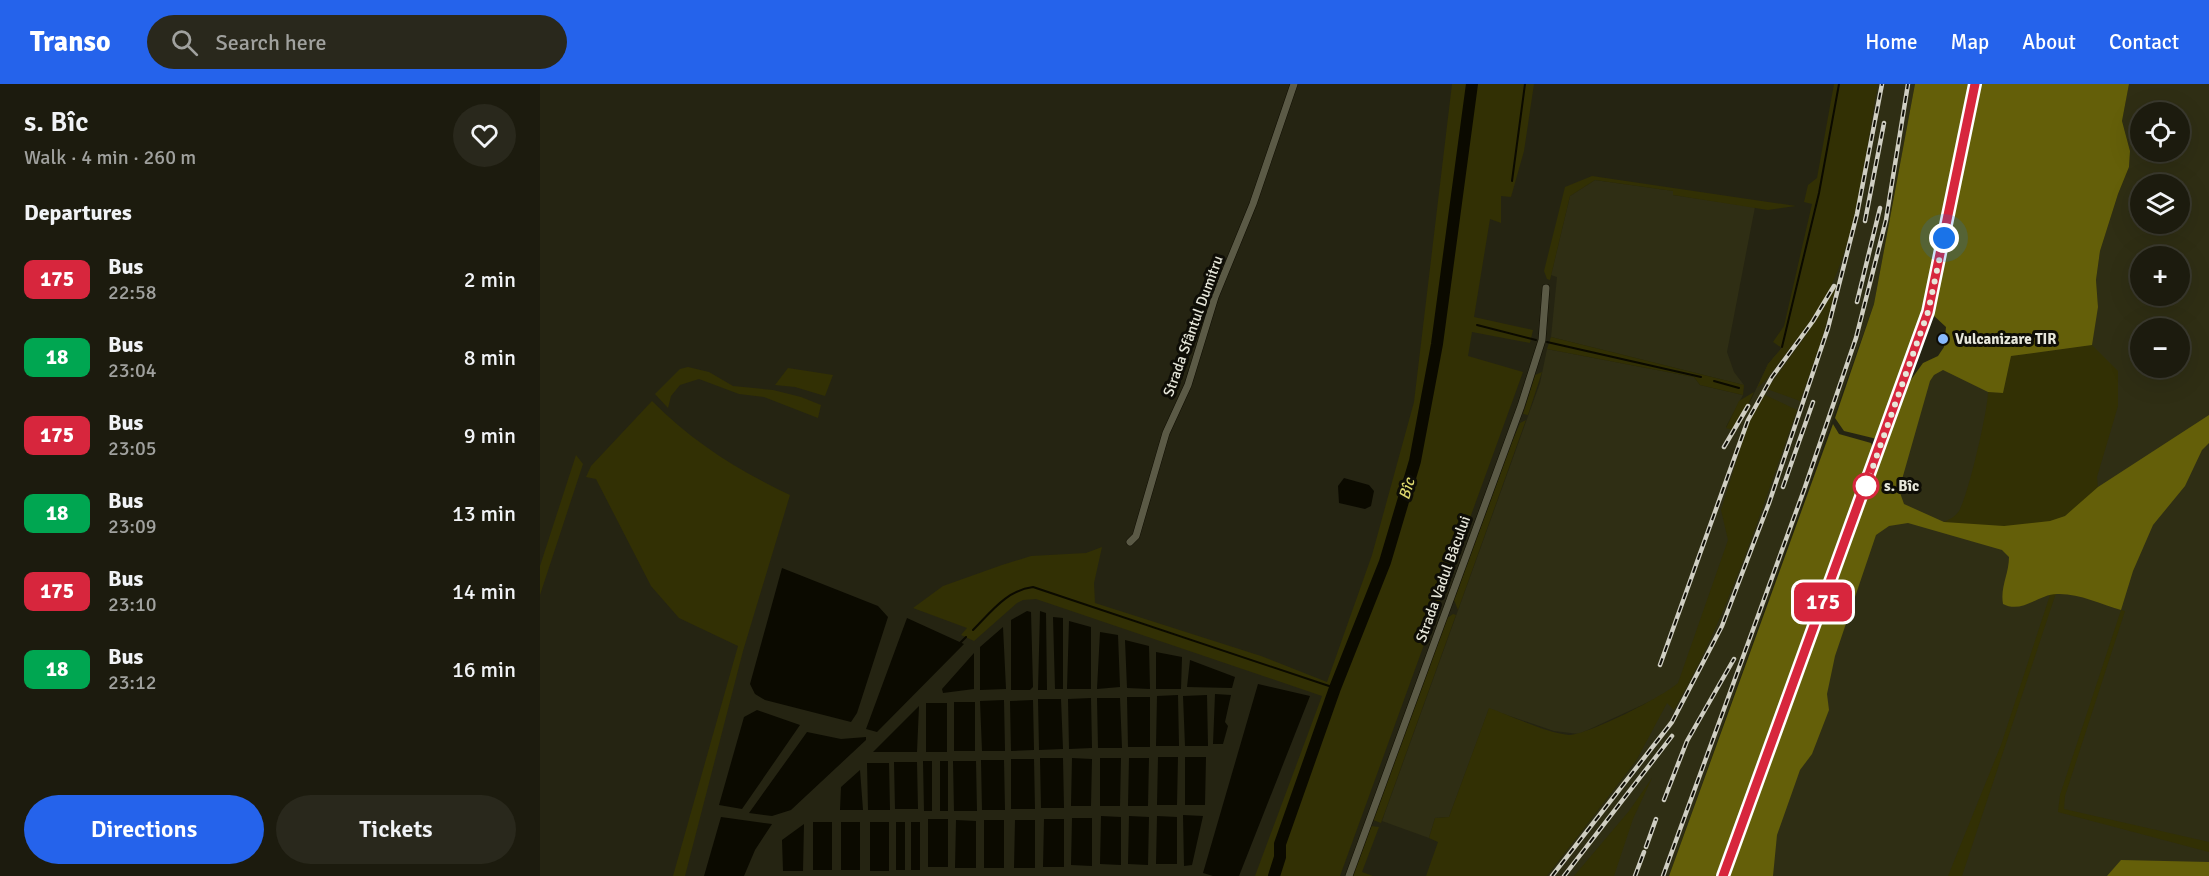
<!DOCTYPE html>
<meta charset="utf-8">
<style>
:root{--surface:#1c1b0e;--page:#29281c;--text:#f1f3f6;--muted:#a0a19e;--line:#3a392e;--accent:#2563eb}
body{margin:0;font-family:Signika,sans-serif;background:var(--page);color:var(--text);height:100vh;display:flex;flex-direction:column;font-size:22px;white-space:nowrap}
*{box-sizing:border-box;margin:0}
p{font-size:20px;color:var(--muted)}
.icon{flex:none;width:33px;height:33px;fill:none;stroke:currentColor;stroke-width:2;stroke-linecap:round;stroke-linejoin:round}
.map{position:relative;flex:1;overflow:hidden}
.panel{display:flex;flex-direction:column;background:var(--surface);width:540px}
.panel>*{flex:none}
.badge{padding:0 12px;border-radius:9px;font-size:21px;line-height:39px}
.buttons{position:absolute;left:1590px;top:18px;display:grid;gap:12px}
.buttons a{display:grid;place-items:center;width:60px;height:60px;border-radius:50%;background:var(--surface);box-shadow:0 6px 24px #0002,0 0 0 2px var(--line);font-size:30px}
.you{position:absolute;width:30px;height:30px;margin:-15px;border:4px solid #fff;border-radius:50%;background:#1a73e8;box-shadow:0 0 0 9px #1a73e833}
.map>.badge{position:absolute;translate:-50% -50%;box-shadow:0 0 0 3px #fff}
h2{padding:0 24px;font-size:22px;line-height:54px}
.round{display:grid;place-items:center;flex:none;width:63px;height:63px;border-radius:32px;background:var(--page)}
.summary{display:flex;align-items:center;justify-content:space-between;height:102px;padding:0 24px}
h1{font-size:28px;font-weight:600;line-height:45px}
.button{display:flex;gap:12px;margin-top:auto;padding:12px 24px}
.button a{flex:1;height:69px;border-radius:36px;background:var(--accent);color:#fff;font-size:24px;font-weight:600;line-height:69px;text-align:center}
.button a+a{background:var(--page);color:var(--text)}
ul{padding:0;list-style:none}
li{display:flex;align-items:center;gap:18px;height:78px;padding:0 24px}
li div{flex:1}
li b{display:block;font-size:22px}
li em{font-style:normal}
li .badge{min-width:66px;font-weight:700;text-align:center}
header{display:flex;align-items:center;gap:36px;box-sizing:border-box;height:84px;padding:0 30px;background:var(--accent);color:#fff}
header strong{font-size:28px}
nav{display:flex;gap:33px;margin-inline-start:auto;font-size:21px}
.search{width:420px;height:54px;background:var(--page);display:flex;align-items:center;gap:15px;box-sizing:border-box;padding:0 21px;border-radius:33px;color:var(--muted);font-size:22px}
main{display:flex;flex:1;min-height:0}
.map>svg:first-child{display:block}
</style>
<header>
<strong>Transo</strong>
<div class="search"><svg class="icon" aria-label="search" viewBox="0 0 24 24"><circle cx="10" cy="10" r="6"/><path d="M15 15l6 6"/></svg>Search here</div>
<nav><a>Home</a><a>Map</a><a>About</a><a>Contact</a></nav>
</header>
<main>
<section class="panel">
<div class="summary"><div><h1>s. Bîc</h1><p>Walk · 4 min · 260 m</p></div><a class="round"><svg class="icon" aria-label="heart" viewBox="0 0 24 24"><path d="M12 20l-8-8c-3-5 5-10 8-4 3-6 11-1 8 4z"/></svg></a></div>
<h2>Departures</h2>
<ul>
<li><span class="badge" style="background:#d7263d;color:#fff">175</span><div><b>Bus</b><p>22:58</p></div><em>2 min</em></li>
<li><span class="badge" style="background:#00a651;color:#fff">18</span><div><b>Bus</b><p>23:04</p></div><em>8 min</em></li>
<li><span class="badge" style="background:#d7263d;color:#fff">175</span><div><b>Bus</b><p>23:05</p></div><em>9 min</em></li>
<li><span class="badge" style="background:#00a651;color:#fff">18</span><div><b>Bus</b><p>23:09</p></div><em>13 min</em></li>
<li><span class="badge" style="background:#d7263d;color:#fff">175</span><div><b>Bus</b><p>23:10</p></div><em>14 min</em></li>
<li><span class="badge" style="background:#00a651;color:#fff">18</span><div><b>Bus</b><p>23:12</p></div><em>16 min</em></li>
</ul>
<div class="button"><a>Directions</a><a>Tickets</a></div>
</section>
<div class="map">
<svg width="1669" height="792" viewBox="0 0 1669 792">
<rect width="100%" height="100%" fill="#252412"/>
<path fill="#2f2e14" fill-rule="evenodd" d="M1324,0H1375L1334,220L1129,792H1007L1096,677L1126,610L1039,650L1014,647L949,625L909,733L895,734L889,754L842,737L1000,299L1007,265L1154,293L1160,301L1203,311L1186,343L1196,347L1228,280L1255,248Z
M1589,0H1669V792H1227L1223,783L1380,312L1394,286L1558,223L1556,196L1560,167L1578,110L1589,83L1590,67L1582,37ZM1600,28H1640V68H1600ZM1600,100H1640V140H1600ZM1600,172H1640V212H1600ZM1600,244H1640V284H1600Z
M1055,96L1134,107L1133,111L1215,123L1187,268L1194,288L1204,301L1011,253L1017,193L1011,191L1030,112Z"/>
<path fill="#323004" d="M912,0H994L984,67L971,113L961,112V139L950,135L934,233L993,246L990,259L932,248L928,272L983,288L800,792H715L782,612L496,515L483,516L477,519L434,557L421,551L427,544L373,524L403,502L462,481L491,472L546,469L562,463L554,499L555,519L721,572L787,598L832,471L874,318Z
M1294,0H1338C1326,63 1320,132 1296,191C1280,230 1249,264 1225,297L1217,304L1228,280L1242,264L1233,258L1244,242L1272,120L1264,118L1268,101L1277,94Z
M1052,92L1256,122L1228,126L1133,111V107L1055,96L1030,112L1010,196L1007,195L1004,187L1025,103Z
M1297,201L1282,255L1260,317L1227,305L1267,250Z
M1011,253L1204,301L1203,311L1160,301L1154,293L1007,265Z
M1552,261L1578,287V322L1557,393L1558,403C1548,413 1538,424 1526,431C1495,449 1438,440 1404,438C1410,435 1415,433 1419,427C1428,413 1448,326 1448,308L1463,309L1471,272Z
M148,283L169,288L193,302L233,306L261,313L281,321L278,334L224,313L199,310L159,295L140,301L131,312L128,324L115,310L140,285Z
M248,284L293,291L285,312L255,303L235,301Z
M1002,288L988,331L983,330L995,291Z
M1214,308L1196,347L1186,344L1199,317Z
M1223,310L1257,326C1221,427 1188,533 1134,626L1127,619L1096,677L1007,792H886L898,758L889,754L895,734L909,733L949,624C972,632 1006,649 1029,651C1048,651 1124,612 1138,599L1188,456L1181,426L1208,341Z
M112,317C151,357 199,387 250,411L203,567L145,792H133L198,562L139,534L111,502L56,395L46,393L51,382Z
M986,336L918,526L914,516L972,358L980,339Z
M36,371L43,380L0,511V482Z
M1516,509L1422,792H1408L1461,661L1510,511Z
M1581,526L1585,527L1525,712L1524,725L1669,758V768L1518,728L1520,711Z
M913,530L916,531L841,739L833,736L907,534Z
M1112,694L1093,735L1074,792H1034L1089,727Z
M831,742L839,743L822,788L833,792H813Z"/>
<path fill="#645f09" d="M1375,0H1429L1409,108L1381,229L1337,355L1304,347L1295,334L1334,220Z
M1439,0H1589L1582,37L1590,67L1589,83L1578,110L1560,167L1556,196L1558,223L1552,261L1471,272L1463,309L1448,308L1403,286L1394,291L1390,297L1359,406L1364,420L1404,438L1464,442L1510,437L1525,432L1558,403L1669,331V359L1662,366L1645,402L1613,441L1593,487L1581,526C1561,520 1538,509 1517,510C1499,510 1482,530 1463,520C1460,503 1469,490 1469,473L1462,466L1368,439L1349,442L1336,451L1295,572L1287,610L1289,626L1272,670L1260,686L1237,751L1233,792H1188L1370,297L1383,279L1398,272L1404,263L1406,243L1393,231Z
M1293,340L1299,350L1331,359L1333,364L1176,792H1129Z
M1581,776L1669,778V792H1567Z"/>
<path fill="#0b0a00" d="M804,394L829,401L834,407L831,422L825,425L799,419L798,402Z
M242,484L338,522L348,533L317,629L311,638L225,616L215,610L210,600Z
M487,527L491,528L493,603L490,606H471V536Z
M500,527L506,529L507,606H498Z
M513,533L523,534V605H515Z
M367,534L424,560L337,648L326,645Z
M529,537L551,543V605H527Z
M463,543L466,605L440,606V563Z
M560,548L578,551L580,603L557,605Z
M585,556L609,562L610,605L587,604Z
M616,568L642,573L641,605H616Z
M434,569V605L403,609L402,605Z
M650,576L695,593L692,604L647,603Z
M718,600L770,612L699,792H673L663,789Z
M675,610L691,611L685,638L688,642L683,660H673Z
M638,611L639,662H616L617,612Z
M667,611L668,662H645L643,612Z
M587,613H610V663H588Z
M551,614L552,664L529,665L528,615Z
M557,614H580L582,664H558Z
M498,615H521L523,665L499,666Z
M464,616L465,667H442L440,617Z
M493,616L494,666L471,667L470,617Z
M414,618H435V667H414Z
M386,619H407V668H386Z
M379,622L377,668H333Z
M217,626L260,641L202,725L179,721L204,633Z
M267,648L301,655L326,653V656L251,726L232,732L209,729Z
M618,673H638L637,721H617Z
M645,673H666L665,721H645Z
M500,674H523L524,724H501Z
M532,674L552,675L551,722H531Z
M560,674H581L580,722H560Z
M589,674H609L608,722H588Z
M471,675H494L495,725H471Z
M441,676H464L465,726H442Z
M383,677H392V727H384Z
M400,677H408V727H400Z
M413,677H436L437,727H414Z
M354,678H377L378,725H355Z
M327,679H349L350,726H328Z
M320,686L323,726H300L301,703Z
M643,731L663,732L652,781L644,782Z
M561,732L581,733V781L560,780Z
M589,732L609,733L608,781L588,780Z
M617,732L637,733V780H616Z
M181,733L232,740L215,766L204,792H164Z
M532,734H552V782L531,781Z
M388,735H408V783H388Z
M504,735H524V783H503Z
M416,736L436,737V784H415Z
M444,736H464V784H444Z
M475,736H495V784H474Z
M273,738H292V786H273Z
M301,738H320V786H301Z
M330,738H349V787H330Z
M356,738H365V786H356Z
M371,738H380V786H371Z
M264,740L263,787H243L242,756Z"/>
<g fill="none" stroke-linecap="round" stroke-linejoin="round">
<path stroke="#0b0a00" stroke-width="2" d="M972,97L985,0
M937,241L996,256
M1007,258L1161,293
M1242,263L1279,109L1299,0
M1174,297L1199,304
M433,546C451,528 467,506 493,503L795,604
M419,560L426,553"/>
<path stroke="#0b0a00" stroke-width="12" d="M734,792L740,773V760L795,604L845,478L875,377L897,260L932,0"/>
<g stroke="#0f0d01" stroke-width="8">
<path id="minor" d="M590,458L596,452L626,349L648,301L675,213L713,120L754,0
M809,792L981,322L1002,256L1006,204"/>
</g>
<g stroke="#0f0d01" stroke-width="10">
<path id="major" d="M1183,792L1388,228L1435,0"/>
</g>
<use href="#minor" stroke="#5b5a46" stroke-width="7"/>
<use href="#major" stroke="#85801e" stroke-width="8"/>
<g stroke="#cfcec2" stroke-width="4.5">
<path id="rail" d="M1325,137L1344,39
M1317,218L1340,124
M1184,363L1208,322
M1243,403L1273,318
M1120,581L1208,336L1232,293L1273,237L1294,202
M1124,716L1147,657L1194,575
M1106,763L1116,735
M1012,792L1132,638L1182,542L1229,419L1288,244L1317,130L1342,0
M1024,792L1132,652
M1095,792L1104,768
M1123,792L1264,406L1316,254L1346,136L1368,0"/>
</g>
<use href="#rail" stroke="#0e0d06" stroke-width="2" stroke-dasharray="7" stroke-linecap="butt"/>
</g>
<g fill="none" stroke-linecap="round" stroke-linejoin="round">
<g stroke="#fff" stroke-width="14">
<path id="line" d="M1183,792L1388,228L1435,0"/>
</g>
<use href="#line" stroke="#d7263d" stroke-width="9"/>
<path stroke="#e6e6da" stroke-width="6" stroke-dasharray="0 10.8" d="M1326,402L1388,228L1404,154"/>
</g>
<circle fill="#89bafc" stroke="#0e0d06" stroke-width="2" cx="1403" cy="255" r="6"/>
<circle fill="#fff" stroke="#d7263d" stroke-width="3" cx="1326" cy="402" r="12"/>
<g text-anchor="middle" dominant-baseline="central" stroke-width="6" stroke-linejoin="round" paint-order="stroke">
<g font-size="15" fill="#e6e6da" stroke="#0e0d06">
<text transform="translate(653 242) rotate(-70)">Strada Sfântul Dumitru</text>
<text transform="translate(903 495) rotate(-70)">Strada Vadul Bâcului</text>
</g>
<g font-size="15" font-weight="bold" fill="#e6e6da" stroke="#0e0d06" text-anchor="start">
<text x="1415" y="255">Vulcanizare TIR</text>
</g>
<g font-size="15" font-weight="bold" fill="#e6e6da" stroke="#0e0d06" text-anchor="start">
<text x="1344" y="402">s. Bîc</text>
</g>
<g font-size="16" font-style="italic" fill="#dcd66d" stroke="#0e0d06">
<text transform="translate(867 405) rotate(-74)">Bîc</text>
</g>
</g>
</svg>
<div class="buttons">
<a><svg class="icon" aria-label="locate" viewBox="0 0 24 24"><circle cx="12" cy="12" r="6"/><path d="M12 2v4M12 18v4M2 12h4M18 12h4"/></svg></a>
<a><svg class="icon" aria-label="layers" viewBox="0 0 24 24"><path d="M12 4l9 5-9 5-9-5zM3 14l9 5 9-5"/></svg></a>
<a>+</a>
<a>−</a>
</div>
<div class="you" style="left:1404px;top:154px"></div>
<b class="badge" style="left:1283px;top:518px;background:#d7263d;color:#fff">175</b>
</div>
</main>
